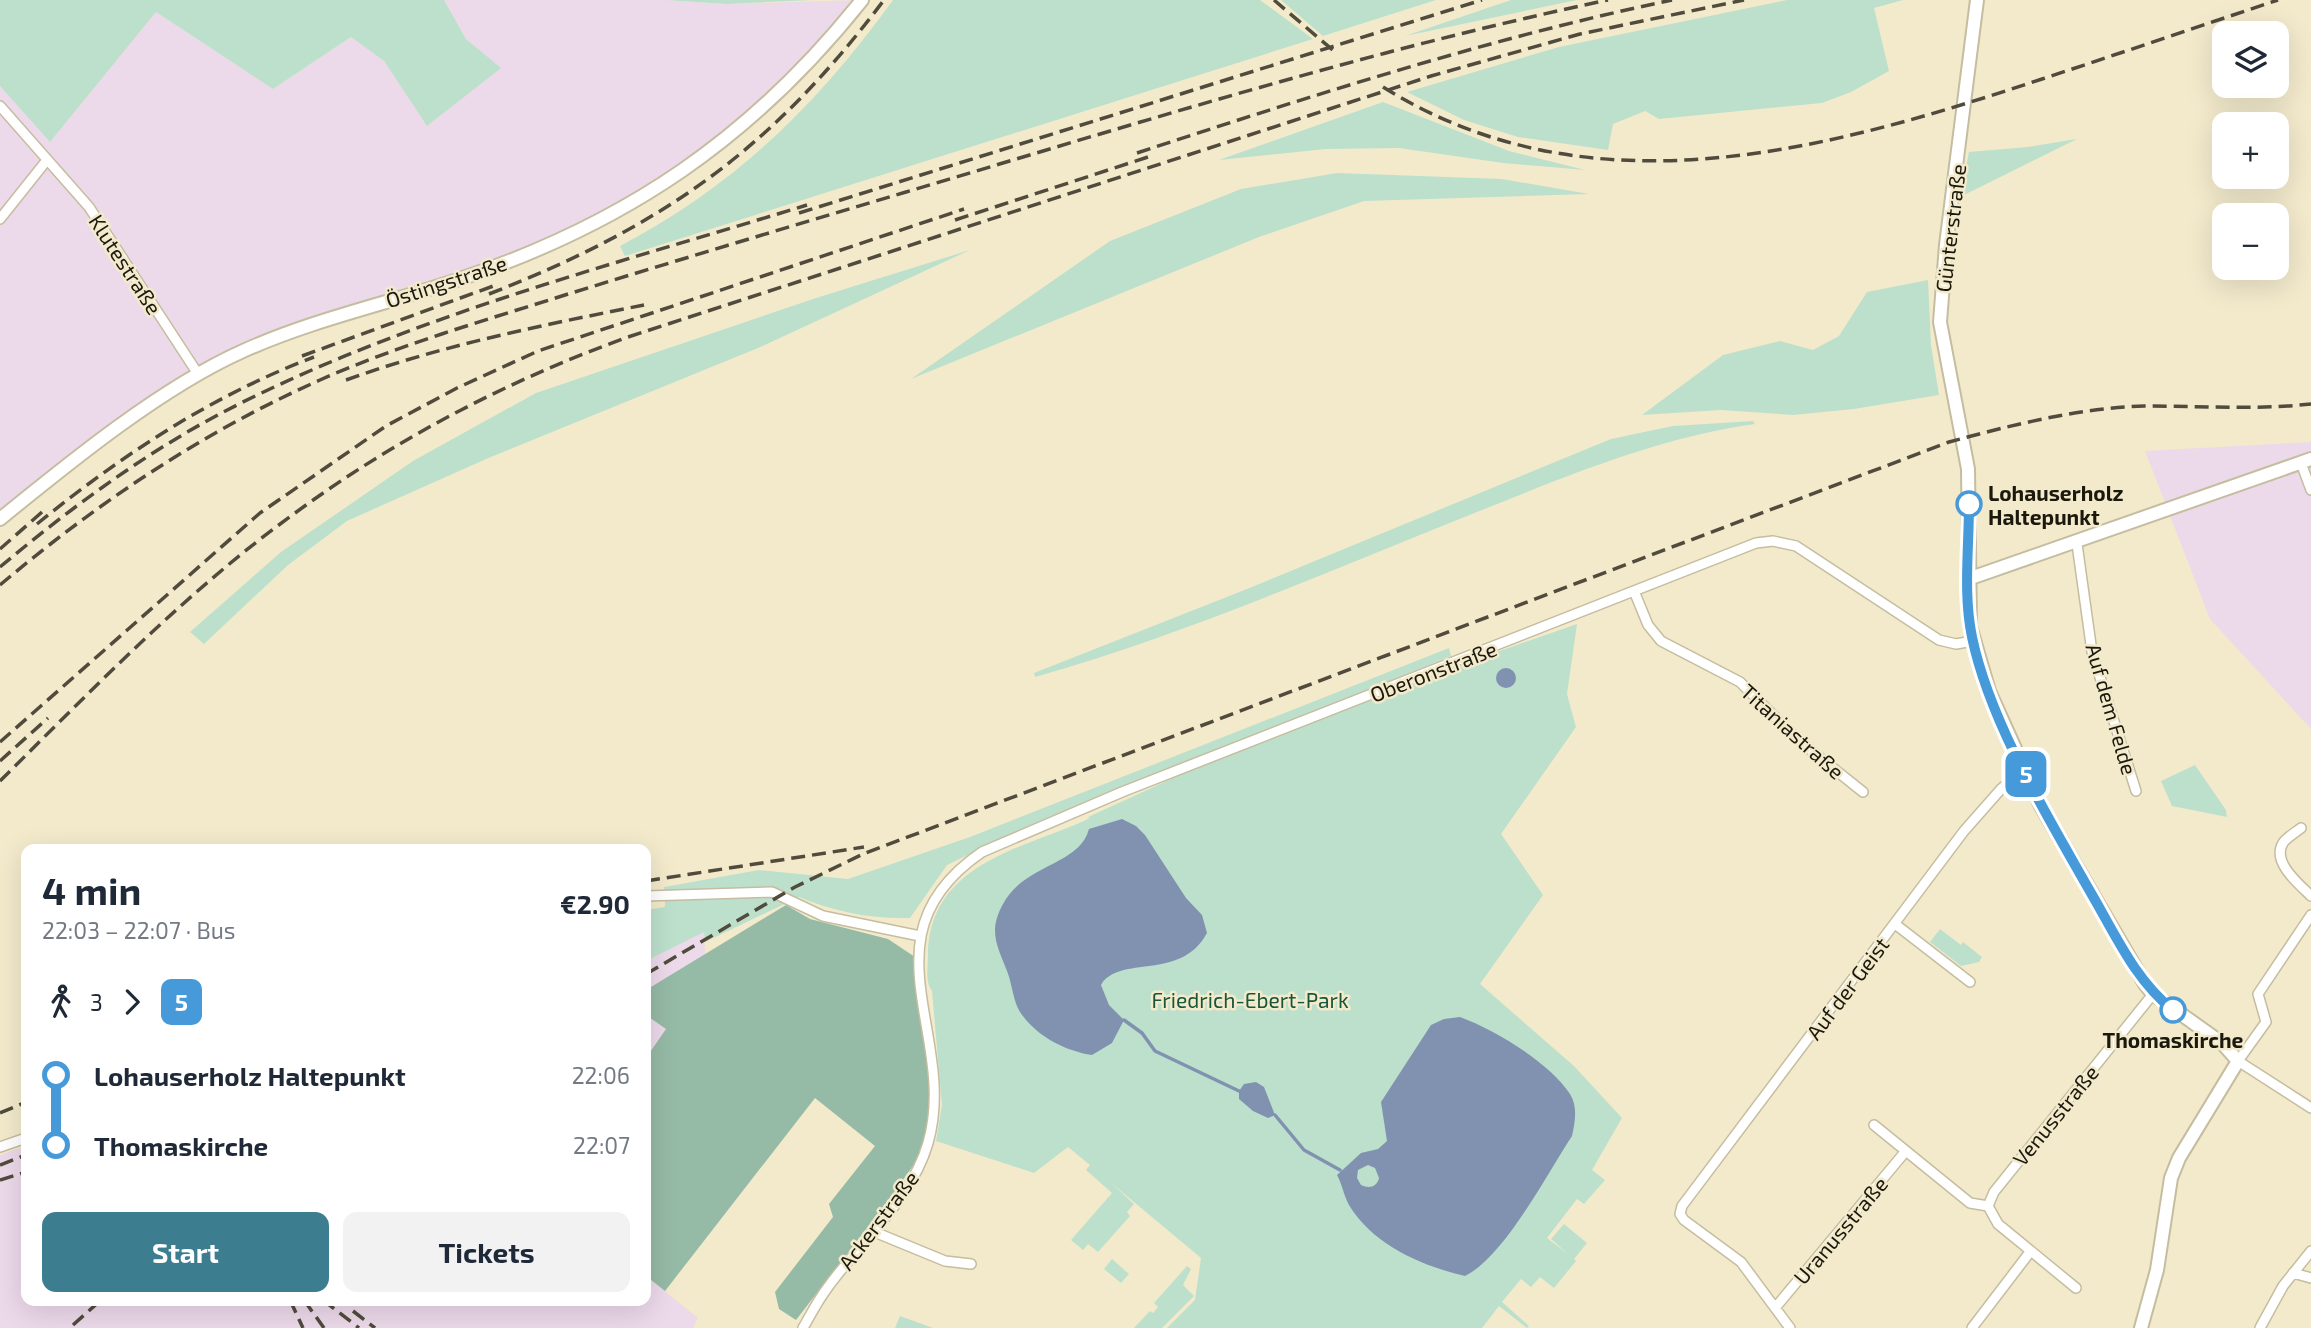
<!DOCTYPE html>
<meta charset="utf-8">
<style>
:root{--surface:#fff;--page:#f2f2f3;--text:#1f2937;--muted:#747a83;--accent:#3c7d90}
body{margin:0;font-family:"Exo 2",sans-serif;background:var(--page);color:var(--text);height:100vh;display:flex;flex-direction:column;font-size:26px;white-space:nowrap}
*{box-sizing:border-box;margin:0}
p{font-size:23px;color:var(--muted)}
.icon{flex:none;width:38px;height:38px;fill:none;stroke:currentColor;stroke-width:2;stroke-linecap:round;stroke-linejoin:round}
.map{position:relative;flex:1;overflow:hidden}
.side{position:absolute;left:21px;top:844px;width:630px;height:462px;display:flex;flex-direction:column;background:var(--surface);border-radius:14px;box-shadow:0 7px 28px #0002}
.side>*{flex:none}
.badge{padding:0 14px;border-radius:10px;font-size:24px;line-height:46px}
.controls{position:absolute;left:2212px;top:21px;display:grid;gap:14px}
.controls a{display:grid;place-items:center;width:77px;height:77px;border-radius:14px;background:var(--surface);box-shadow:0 7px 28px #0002;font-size:35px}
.map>.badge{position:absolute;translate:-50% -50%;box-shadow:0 0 0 4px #fff}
.legs{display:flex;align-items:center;gap:10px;height:77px;padding:0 21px;font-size:23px}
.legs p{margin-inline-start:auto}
.overview{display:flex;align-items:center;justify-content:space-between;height:119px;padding:0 21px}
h1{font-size:38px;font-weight:700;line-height:52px}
.primary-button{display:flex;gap:14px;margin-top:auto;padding:14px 21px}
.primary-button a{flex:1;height:80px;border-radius:14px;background:var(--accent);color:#fff;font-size:28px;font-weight:700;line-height:80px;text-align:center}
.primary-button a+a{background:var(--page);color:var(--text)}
ul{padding:0 21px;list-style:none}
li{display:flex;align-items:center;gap:24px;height:70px;font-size:26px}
li i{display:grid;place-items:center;width:10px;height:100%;margin:0 9px;background:currentColor}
li i::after{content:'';width:18px;height:18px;margin:-9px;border:5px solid;border-radius:50%;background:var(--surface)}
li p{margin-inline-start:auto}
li:first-child i{background:linear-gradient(#0000 50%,currentColor 0)}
li:last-child i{background:linear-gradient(currentColor 50%,#0000 0)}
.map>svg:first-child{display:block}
</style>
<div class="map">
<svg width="2311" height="1328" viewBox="0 0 2311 1328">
<rect width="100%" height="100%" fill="#f3eacc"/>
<path fill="#ecd9ea" d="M444,0H666L726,4L857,0L789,83L652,194L507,260L344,312L183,381L0,519V86L50,142L156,12L273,89L351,37L384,61L427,126L500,68L466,39Z
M2311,442V729L2210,619L2145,451Z
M704,931L705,955L646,1081V961Z
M26,1146V1300H646V1276L698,1318L693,1328H0V1155Z"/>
<path fill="#bce0cc" d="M0,0H444L466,39L501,68L427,126L384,61L351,37L273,89L156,12L50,142L0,86Z
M666,0H813L726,4Z
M893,0H1260L1313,39L625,256L620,246C735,186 818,104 893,0Z
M1281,0H1436L1323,36Z
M1511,0H1577L1405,36Z
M1787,0H1903L1874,8L1889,71L1851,92L1822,103L1659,119L1645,111L1613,124L1608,150L1518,137L1464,120L1407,92L1559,47Z
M1383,102L1509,151L1585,170L1503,163L1399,148L1326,149L1219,160Z
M2077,139L1960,197L1969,152L2028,147Z
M1337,173L1502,179L1589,194L1364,201L1259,237L911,379L1110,241L1241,189Z
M970,250L758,348L486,459L347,521L288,565L204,644L190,632L281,552L413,461L536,393L816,298Z
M1928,280L1931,345L1939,395L1854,409L1793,415L1721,410L1642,415L1723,355L1780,341L1813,350L1839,336L1867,292Z
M1753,421L1755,424C1655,438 1565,477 1472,514C1329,571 1184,635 1035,677L1034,673L1247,589L1611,439L1673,426Z
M1577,624L1567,694L1576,727L1501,834L1543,895L1480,984L1574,1066L1622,1118L1592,1170L1605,1180L1584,1204L1577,1199L1547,1238L1568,1254L1551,1239L1564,1224L1587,1243L1574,1259L1576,1261L1554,1288L1540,1277L1531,1287L1521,1279L1502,1302L1529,1326L1527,1328L1499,1306L1482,1328H1167L1195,1300L1201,1258L1110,1182L1134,1204L1127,1212L1130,1216L1098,1252L1088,1244L1083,1250L1071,1240L1112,1193L1086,1170L1090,1165L1068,1147L1034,1173L936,1141L942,1105L932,991C925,982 928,966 928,955C929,861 1028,848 1090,818L1088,817L1296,722Z
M1449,648L1451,656L1007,836L947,865L910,918C871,919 835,912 799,897L705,942L704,932L646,961V910L665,907L664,887L759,870L848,879L970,837Z
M2195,765L2226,810L2227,817L2172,806L2161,781Z
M1940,929L1961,945L1963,942L1982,957L1979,962L1961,966L1930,942Z
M1112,1259L1129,1274L1121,1283L1104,1269Z
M1187,1266L1191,1269L1183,1285L1194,1296L1162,1328H1134L1150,1311L1153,1313L1158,1307L1154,1303Z
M900,1316L933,1328H895Z"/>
<path fill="#95baa6" d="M786,905L810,919L888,939L918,959L934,1092L928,1144L894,1193L796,1320L779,1309L775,1292L833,1217L829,1204L875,1146L815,1098L665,1291L646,1276V1058L666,1029L646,1015V990Z"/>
<path fill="#8192b0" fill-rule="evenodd" d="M1496 678a10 10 0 1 1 20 0a10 10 0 1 1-20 0Z
M1122,819L1136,826L1145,835L1186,898L1202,915L1207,933C1181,982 1119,954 1101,985L1109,1005L1124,1020L1112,1043L1092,1055C1065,1051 1036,1036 1020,1012C1013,1001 1012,983 1007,971C997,945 988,931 1003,904C1025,863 1079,866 1089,829Z
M1460,1017C1495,1030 1549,1062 1570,1094C1578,1107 1575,1122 1572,1136C1547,1174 1504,1257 1465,1276C1422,1266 1373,1245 1349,1205C1344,1196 1342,1184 1337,1175L1361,1153L1378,1149L1387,1141L1381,1102L1431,1025L1444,1019ZM1368,1165L1375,1168L1379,1178C1377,1187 1369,1189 1361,1185L1357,1178L1358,1170Z
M1256,1082L1264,1087L1275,1115L1268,1118L1253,1111L1239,1099V1091L1244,1084Z"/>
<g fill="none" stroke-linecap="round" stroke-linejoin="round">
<path stroke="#8192b0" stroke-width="3.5" d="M1124,1020L1142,1033L1155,1051L1239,1091
M1275,1115L1304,1150L1340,1170"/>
<g stroke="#c5bda0" stroke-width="12">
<path id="street" d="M0,106L89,207L198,374
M0,219L47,160
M2301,463L2311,490
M2077,544L2092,652L2136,791
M1634,591L1648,625L1661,641L1740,682L1798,740L1863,792
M2301,828C2296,832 2286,838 2283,843C2271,862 2300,885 2311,896
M646,896L772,892L823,916L920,936
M2311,915L2258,994L2266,1022L2238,1061L2311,1108
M1895,924L1970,982
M1874,1125L1970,1203L1988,1206L1998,1224L2076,1288
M0,1147L26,1138
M1988,1206L1994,1192L2153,994
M872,1231L945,1261L971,1264
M2293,1273L2311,1278
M1775,1308L1905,1152
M803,1328C811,1314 818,1300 828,1287C861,1241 912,1199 928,1143C959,1035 859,936 982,852L1122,792L1756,543L1773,541L1796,546L1939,640L1956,644L1973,641
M1790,1328L1741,1262L1684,1220L1680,1214L1682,1206L1964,831L2001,789L2024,770
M1972,1328L2030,1252
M2260,1328L2283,1286L2311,1251"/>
</g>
<g stroke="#c5bda0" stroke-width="16">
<path id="secondary" d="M1977,0L1946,245L1940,322L1968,469L1970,626L1989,691L2041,806L2145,984L2153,994L2223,1044L2238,1061L2179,1158L2171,1178L2157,1270L2141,1328
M0,519C70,462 162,387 243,351C314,319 387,304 460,279C627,223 752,138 862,0
M1968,579L2311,459"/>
</g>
<use href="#street" stroke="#fff" stroke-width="9"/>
<use href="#secondary" stroke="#fff" stroke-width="12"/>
<path stroke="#504b3c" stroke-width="3.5" stroke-dasharray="14 7" stroke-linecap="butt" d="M1274,0L1335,52
M1383,87C1591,217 1828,150 2042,79C2121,53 2200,26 2278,0
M1137,153C1314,95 1490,38 1672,0
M799,213L1482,0
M955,220L1151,156
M489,294C663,226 771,150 884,0
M302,356L496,285
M346,380C443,345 543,325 644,305
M37,524C122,455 211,396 314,357
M0,549L42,512
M0,567C74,505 153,447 239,404C419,314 616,264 807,205
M0,585C97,503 203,432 320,380C399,345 483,321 565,295C678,260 792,226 906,192C1138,123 1370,50 1608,0
M0,742L260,513L386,426L457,388L538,351L964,209
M0,761L48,718
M0,781C93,689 185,593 291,516C395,439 507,381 628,337L1431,76L1580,34L1744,0
M646,881L864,847
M646,974L795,887L863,854L1949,442C2012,425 2079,408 2144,406C2200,406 2255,410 2311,404
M0,1113L26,1102
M0,1165L26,1155
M0,1180L26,1172
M290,1300L303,1328
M304,1300L324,1328
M323,1300L359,1328
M353,1311L375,1328
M73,1325L101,1300"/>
</g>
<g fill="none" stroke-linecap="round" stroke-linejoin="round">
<g stroke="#fff" stroke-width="16">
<path id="line-1" d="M1969,504C1969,548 1963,594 1972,637C1990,723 2048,817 2091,893C2115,934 2135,980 2173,1010"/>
</g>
<use href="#line-1" stroke="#479ada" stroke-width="10"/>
</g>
<g fill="#fff" stroke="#479ada" stroke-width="3.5">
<circle cx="1969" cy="504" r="12"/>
<circle cx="2173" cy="1010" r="12"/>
</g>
<g text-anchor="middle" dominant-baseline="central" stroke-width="5" stroke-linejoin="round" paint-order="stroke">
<g font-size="21" fill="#1b180d" stroke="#f3eacc">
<text transform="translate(1950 228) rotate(-83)">Günterstraße</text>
<text transform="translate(126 264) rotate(57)">Klutestraße</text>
<text transform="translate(446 281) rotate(-18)">Östingstraße</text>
<text transform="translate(1433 671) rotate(-21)">Oberonstraße</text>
<text transform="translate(2112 709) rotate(74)">Auf dem Felde</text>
<text transform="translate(1793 731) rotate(42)">Titaniastraße</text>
<text transform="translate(1847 988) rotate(-53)">Auf der Geist</text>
<text transform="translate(2055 1115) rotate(-51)">Venusstraße</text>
<text transform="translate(878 1220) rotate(-53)">Ackerstraße</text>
<text transform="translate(1840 1230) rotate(-50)">Uranusstraße</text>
</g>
<g font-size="21" font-weight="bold" fill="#1b180d" stroke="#f3eacc" text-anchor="start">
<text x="1988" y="492">Lohauserholz<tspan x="1988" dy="24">Haltepunkt</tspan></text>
<text x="2173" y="1039" text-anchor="middle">Thomaskirche</text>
</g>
<g font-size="21" fill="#16563a" stroke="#f3eacc">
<text x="1250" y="999">Friedrich-Ebert-Park</text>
</g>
</g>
</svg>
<div class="controls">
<a><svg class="icon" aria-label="layers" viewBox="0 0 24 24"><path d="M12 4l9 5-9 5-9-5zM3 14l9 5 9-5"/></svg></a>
<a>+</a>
<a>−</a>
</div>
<b class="badge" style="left:2026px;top:774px;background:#479ada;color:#fff">5</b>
<section class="side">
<div class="overview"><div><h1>4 min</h1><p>22:03 – 22:07 · Bus</p></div><b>€2.90</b></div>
<div class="legs"><svg class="icon" aria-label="walk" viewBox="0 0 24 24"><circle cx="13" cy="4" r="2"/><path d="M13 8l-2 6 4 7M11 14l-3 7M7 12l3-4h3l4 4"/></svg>3<svg class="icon" aria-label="forward" viewBox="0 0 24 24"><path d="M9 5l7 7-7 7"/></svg><b class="badge" style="background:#479ada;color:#fff">5</b></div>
<ul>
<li><i style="color:#479ada"></i><b>Lohauserholz Haltepunkt</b><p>22:06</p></li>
<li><i style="color:#479ada"></i><b>Thomaskirche</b><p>22:07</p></li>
</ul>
<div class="primary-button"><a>Start</a><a>Tickets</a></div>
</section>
</div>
